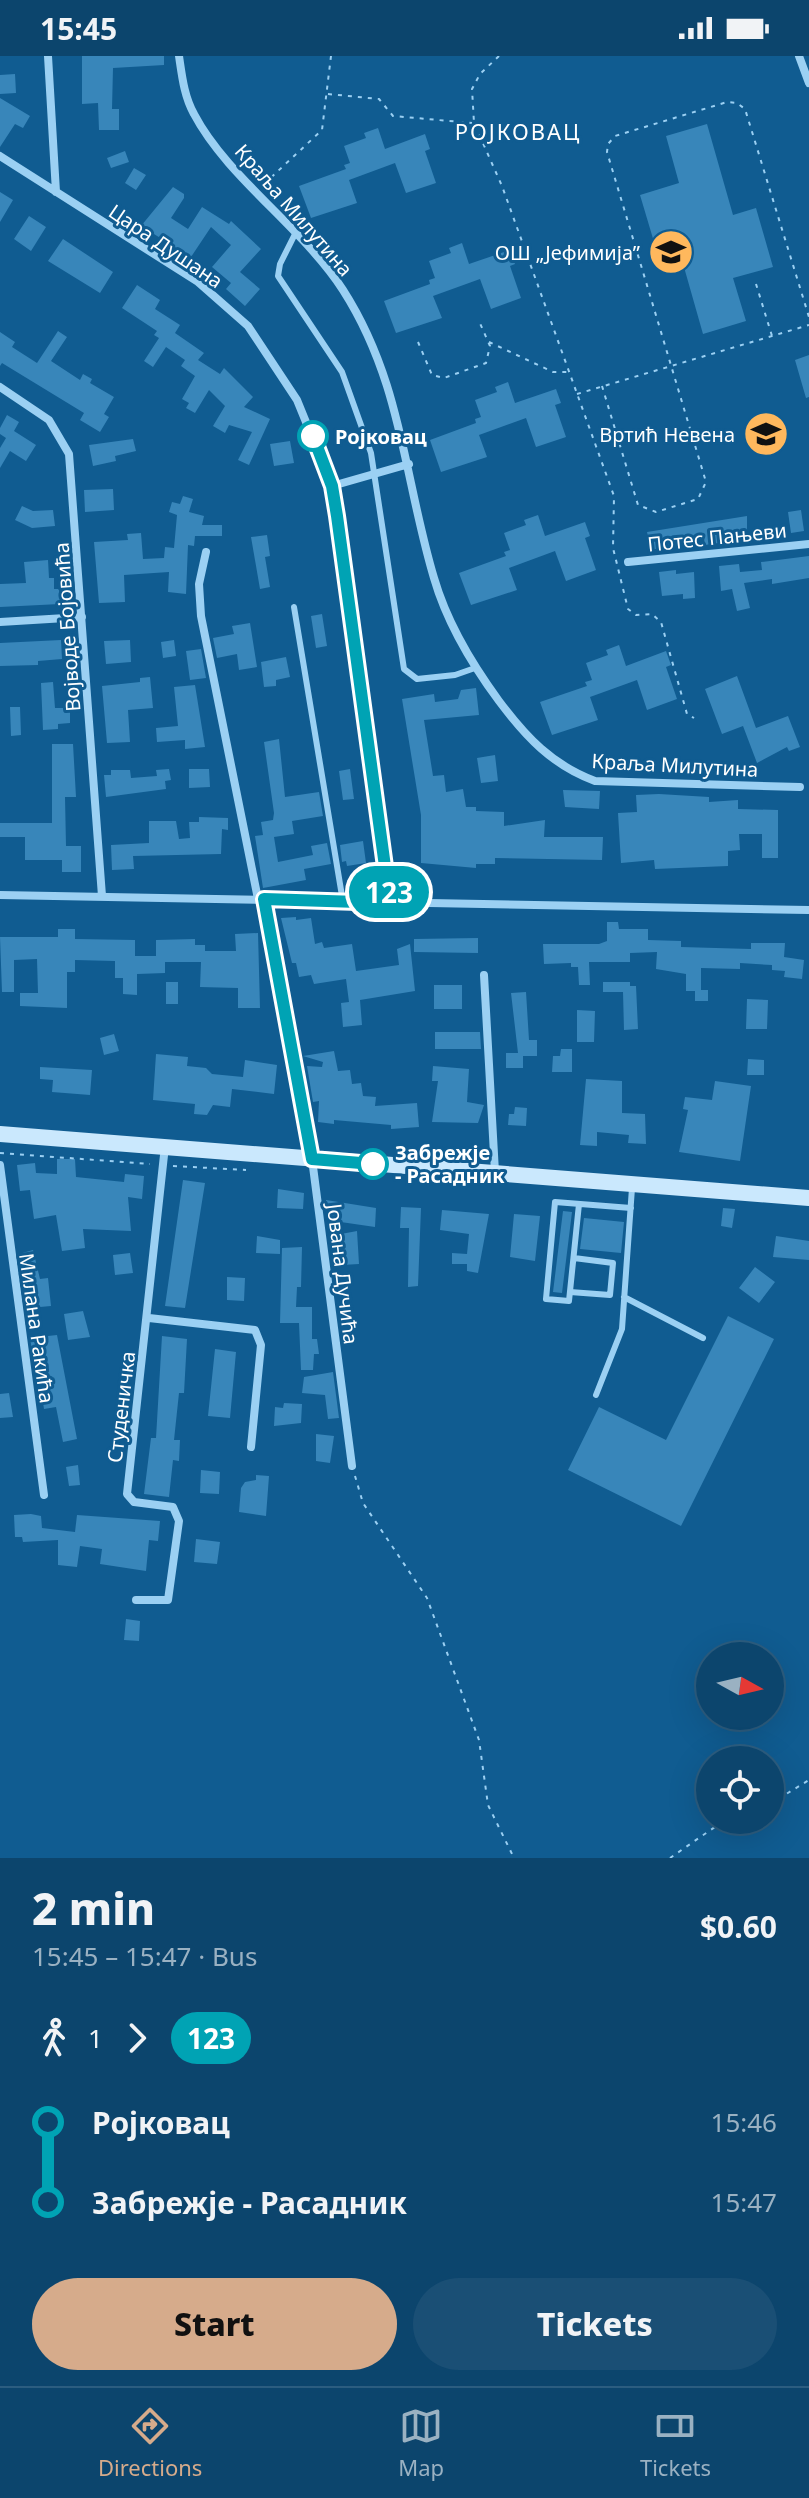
<!DOCTYPE html>
<meta charset="utf-8">
<style>
:root{--surface:#0c456d;--page:#1a4f75;--text:#f1f3f6;--muted:#9ab1c2;--line:#2c5d80;--accent:#d6ab8b}
body{margin:0;font-family:"Noto Sans",sans-serif;background:var(--page);color:var(--text);height:100vh;display:flex;flex-direction:column;font-size:30px;white-space:nowrap}
*{box-sizing:border-box;margin:0}
p{font-size:26px;color:var(--muted)}
.icon{flex:none;width:44px;height:44px;fill:none;stroke:currentColor;stroke-width:2;stroke-linecap:round;stroke-linejoin:round}
.map{position:relative;height:1802px;overflow:hidden}
.side{display:flex;flex-direction:column;background:var(--surface);flex:1}
.side>*{flex:none}
.badge{padding:0 16px;border-radius:26px;font-size:28px;line-height:52px}
.needle{width:52px;rotate:98deg}
.tools{position:absolute;left:696px;top:1586px;display:grid;gap:16px}
.tools a{display:grid;place-items:center;width:88px;height:88px;border-radius:50%;background:var(--surface);box-shadow:0 8px 32px #0002,0 0 0 2px var(--line);font-size:40px}
.map>.badge{position:absolute;translate:-50% -50%;box-shadow:0 0 0 4px #fff}
.legs{display:flex;align-items:center;gap:12px;height:88px;padding:0 32px;font-size:26px}
.legs p{margin-inline-start:auto}
.headline{display:flex;align-items:center;justify-content:space-between;height:136px;padding:0 32px}
h1{font-size:44px;font-weight:800;line-height:60px}
.action{display:flex;gap:16px;margin-top:auto;padding:16px 32px}
.action a{flex:1;height:92px;border-radius:48px;background:var(--accent);color:#111;font-size:32px;font-weight:800;line-height:92px;text-align:center}
.action a+a{background:var(--page);color:var(--text)}
ul{padding:0 32px;list-style:none}
li{display:flex;align-items:center;gap:28px;height:80px;font-size:30px}
li i{display:grid;place-items:center;width:12px;height:100%;margin:0 10px;background:currentColor}
li i::after{content:'';width:20px;height:20px;margin:-10px;border:6px solid;border-radius:50%;background:var(--surface)}
li p{margin-inline-start:auto}
li:first-child i{background:linear-gradient(#0000 50%,currentColor 0)}
li:last-child i{background:linear-gradient(currentColor 50%,#0000 0)}
.status{display:flex;justify-content:space-between;align-items:center;height:56px;padding:0 40px;background:var(--surface);direction:ltr}
.status svg{height:22px;fill:currentColor}
.tabs{display:flex;justify-content:space-around;align-items:center;height:112px;border-top:2px solid var(--line);background:var(--surface);font-size:22px;color:var(--muted)}
.tabs a{display:grid;justify-items:center;gap:4px}
.tabs .selected{color:var(--accent)}
.map>svg:first-child{display:block}
</style>
<div class="status"><b>15:45</b><svg viewBox="0 0 49 12"><path d="M0 12V9h3v3zM5 12V6h3v6zM10 12V3h3v9zM15 12V0h3v12zM26 1h20v11H26zM47 4h2v5h-2z"/></svg></div>
<div class="map">
<svg width="809" height="1802" viewBox="0 0 809 1802">
<rect width="100%" height="100%" fill="#105c91"/>
<path fill="#3886ba" d="M82,0H164V9L113,12L112,53H119V74H99L98,47L82,48Z
M15,18L16,37L0,38V19Z
M0,42L30,60L23,72L15,68L0,91Z
M707,68L733,159L756,152L773,211L733,222L746,265L703,278L678,190L657,196L640,139L679,127L666,80Z
M378,72L385,93L425,78L430,93L425,95L436,127L406,137L395,107L349,124L357,147L311,162L299,130L346,113L344,109L350,107L344,90L366,82L364,77Z
M125,95L129,106L111,112L107,102Z
M134,112L146,119L136,134L125,127Z
M173,131L184,138V142L171,162L188,173L202,151L229,168L231,165L261,193L240,216L260,233L245,250L226,233L231,227L212,211L231,189L211,171L191,201L141,170Z
M0,136L13,144L0,166Z
M29,160L46,171L31,195L14,183Z
M63,183L113,216L100,237L48,205Z
M462,187L469,208L510,194L515,208L510,210L521,242L491,253L480,223L433,240L442,262L396,277L384,245L430,228L429,224L435,222L429,205L451,197L449,192Z
M137,229L160,244L155,253L180,269L175,277L204,297L198,304L220,318L224,312L253,341L244,351L270,363L249,409L238,404L252,376L229,369L225,377L213,370L225,350L209,334L195,357L186,352L189,347L182,343L195,320L181,310L185,304L166,291L153,311L144,305L159,282L154,279L157,275L122,252Z
M58,275L67,281L51,305L80,324L83,318L92,323L90,327L114,341L104,358L109,361L100,376L80,364L84,357L2,307L0,310V276L15,286L12,291L37,307Z
M809,299V341L806,342L795,304Z
M508,326L515,347L556,333L561,347L555,349L566,381L536,391L526,362L479,379L487,401L441,416L430,384L476,367L475,363L481,361L475,344L497,336L495,331Z
M7,359L19,366L14,375L36,389L26,405L10,395L0,412V392L6,382L0,378V372Z
M133,383L136,395L115,400L116,405L93,410L89,389Z
M290,385L294,407L274,410L270,388Z
M113,433L114,454L85,456L84,434Z
M183,440L193,443L189,456L204,460L202,469H222V480H195L194,490L188,489L186,538L168,536L169,516L124,519L125,546L99,547L94,486L128,484L127,478L141,477L143,503L164,502L165,491L174,492L177,459L169,456L172,446L180,448Z
M22,450L33,455L53,454L55,470L32,472L15,464Z
M801,454L804,475L791,477L788,456Z
M538,459L545,480L585,466L590,480L585,482L596,514L566,525L555,495L509,512L517,534L471,549L459,517L506,500L504,496L510,494L504,477L526,469L524,464Z
M747,460V477L724,481L725,486L705,489L704,482L651,494L647,476Z
M267,479L270,500L265,501L270,531L260,533L251,481Z
M809,500V522L772,528V523L744,527L750,552L737,555L732,533L721,535L719,510L739,508L740,516L762,514L761,506Z
M48,504L49,522H54V533H59L60,548L0,551V528L26,527L24,506Z
M676,514V518L694,516L695,542L683,543V538L662,540L659,516Z
M322,558L327,590L316,592L311,560Z
M250,567L257,611L239,614L237,598L217,602L213,582L234,578L232,570Z
M61,584L62,603L38,605V609L0,610V587Z
M130,584L131,606L106,608L104,585Z
M174,584L176,600L163,602L161,586Z
M619,589L626,610L666,595L671,609L666,611L677,643L647,654L637,624L590,641L598,664L552,679L540,646L587,630L585,626L592,624L586,607L608,599L606,594Z
M201,593L206,622L190,624L186,595Z
M286,601L290,621L276,624V630L264,631L261,606Z
M737,620L756,672L788,660L800,691L789,695L787,691L757,707L743,670L722,678L705,633Z
M150,621L153,652L128,654L130,686L107,687L102,630L140,626V622Z
M53,626L55,652H70V667L58,668V673L43,674L41,627Z
M195,629L205,691L185,693V684L157,686L156,672L178,670L174,631Z
M476,632L479,659L424,664L433,720L444,719L446,736L463,733L466,751H476V755L504,756V770L545,764L544,781H603L602,804L495,802V808H476V812L421,807V759L402,643L434,638L435,646L458,643L461,634Z
M10,651H20L21,679L11,680Z
M279,683L285,741L319,736L323,760L292,765L294,778L274,781L278,806L313,799L311,790L327,787L331,808L304,813L306,824L263,832L255,780L263,779L261,766L273,764L274,757L264,686Z
M52,688H73L76,741H65L66,790H81V816H62V804H25V781H0V767H52Z
M495,699L498,725L481,727L477,702Z
M169,713L171,724L165,725L166,733L106,741L104,719H111V714H130L131,722L157,720L156,714Z
M189,713H209L210,731L189,732Z
M350,713L354,743L343,744L339,715Z
M563,734L600,735L599,753L565,751Z
M659,738L709,741V746L738,744V753L778,754V802H762V778H739L740,794L728,795V810L655,813L654,804L621,807L618,757L637,756L636,739Z
M199,761L228,762V774L222,773L221,798L133,800L134,813L112,814L111,789L149,787V765H176L179,783L190,782L189,766H199Z
M363,785L366,807L347,810L346,805L342,806L340,789Z
M296,861V864L311,862L315,888L322,886L324,892L352,888L356,915L399,909L397,893L410,888L415,935L360,944L362,969L343,971L341,947L349,946L346,923L314,928L311,919L299,921L296,907H292L281,862Z
M607,866H618L619,873H648V884L681,885V891L751,893V887H785L784,901L804,904L802,923L784,921L785,915L772,914V909L740,907V913L701,912V934H708V945H695V935H686V918L656,913L657,896L630,897V906H589L590,929H579L578,911H571V907L544,908L543,888H599L607,885Z
M58,873H75V883L135,884V900H156V884L195,883V889H205V895H236L235,878L258,877L260,952H238V932L200,931L201,906H165V917L137,918V939L123,938V922H115V905L75,904V916H67V952L20,950V937H38L37,903L14,904V936H2L0,881H58Z
M478,882V897L414,896V883Z
M166,926H178V948H166Z
M603,926H630V930H636L638,973L624,974L623,936H603Z
M434,929H462V953H434Z
M526,936L529,984H537V1000H523V1012H506V997H518L511,937Z
M747,943L768,944L767,973H746Z
M577,954L595,955L594,986H577Z
M435,976H480L481,993H435Z
M114,978L119,995L104,999L100,982Z
M561,993H572V1016H552L553,1000H560Z
M334,995L338,1015L350,1014L352,1028L361,1027L363,1040L376,1041L375,1050L417,1047L419,1071L391,1073V1069L334,1064V1068L318,1066L319,1045L313,1046L307,1010L322,1011L323,1006L303,1000Z
M156,998L188,1001L187,1010L206,1012L212,1018L243,1021L245,1004L277,1009L274,1038L232,1033L230,1051L213,1049L207,1059L194,1058L195,1048L153,1044Z
M748,1003L764,1004V1019H747Z
M433,1010L469,1013L467,1046L484,1049L478,1067L432,1066L438,1025H432Z
M40,1011L92,1014L90,1039L52,1036L53,1024L40,1023Z
M586,1023L622,1025V1057L645,1058L646,1088L628,1087L629,1079L597,1076V1090L580,1089Z
M715,1025L751,1030L740,1105L679,1096L688,1054L683,1053L685,1041L712,1044Z
M515,1051L527,1052L526,1070L508,1069L509,1058H514Z
M57,1103H75L76,1121L124,1126L125,1118L144,1120L142,1143L128,1141L131,1175L83,1173L85,1192L62,1195L56,1159L34,1163L30,1134L20,1135L17,1109L35,1107L36,1117L57,1118Z
M183,1124L205,1127L185,1252L165,1250Z
M278,1133L304,1137L303,1153L277,1152Z
M326,1144L376,1152L375,1171L327,1164Z
M401,1151L421,1152L418,1230L408,1231L409,1172H400Z
M723,1152L735,1153L732,1172L721,1170Z
M442,1154L489,1158L478,1217L467,1215V1208H452V1197L467,1198L469,1178L440,1174Z
M563,1155L572,1156L562,1237L553,1236Z
M514,1158L540,1160L535,1205L510,1201Z
M584,1162L624,1166L621,1197L580,1193Z
M357,1175L359,1208L342,1209L341,1178Z
M257,1180L280,1184V1198L256,1197Z
M776,1180L809,1185V1204L773,1201Z
M302,1191L301,1231H297L296,1251H312V1283H317L319,1298H314L313,1314H301L299,1267H280L282,1192Z
M33,1194L40,1223L48,1222L51,1250L29,1252L19,1198Z
M130,1197L133,1217L115,1219L113,1199Z
M755,1211L775,1226L759,1247L739,1232Z
M227,1221L245,1222L244,1245L227,1244Z
M83,1255L90,1281L68,1284L64,1258Z
M728,1260L774,1283L681,1470L568,1414L599,1351L666,1384Z
M57,1279L77,1383L63,1386L56,1351L44,1353L42,1340L48,1339L43,1305L34,1306L30,1282Z
M162,1280L187,1283L184,1337H179L174,1384H180L179,1405L173,1404L169,1441L144,1438L151,1382H156Z
M215,1293L236,1296L230,1362L208,1360Z
M333,1316L339,1362L328,1363L325,1339L302,1337L304,1321Z
M9,1337L13,1361L0,1362V1338Z
M284,1347L302,1348L301,1367L274,1370L275,1351L283,1352Z
M316,1378L334,1380L330,1407L316,1405Z
M78,1409L80,1429L69,1430L66,1411Z
M201,1414L220,1416L219,1438L200,1437Z
M256,1419L269,1420L266,1460L239,1456L241,1432L245,1426L256,1424Z
M31,1458L41,1460L42,1472L75,1476L77,1459L160,1465L158,1485L149,1484L146,1515L100,1508L102,1493L80,1490L77,1511L58,1509V1484L23,1486L22,1481H15L14,1459Z
M196,1483L220,1486L217,1508L194,1506Z
M126,1563L140,1565L139,1585L124,1584Z"/>
<g fill="none" stroke-linecap="round" stroke-linejoin="round">
<path stroke="#9bd0f3" stroke-width="2" stroke-dasharray="4 6" stroke-linecap="butt" d="M499,0L480,18L472,33L474,67L502,130L614,440L613,492L628,553L636,559L652,558L661,566L687,658L694,662
M328,38L379,43L393,60L472,67
M264,128L322,74L331,0
M756,228L772,280
M418,286L432,319L444,322L486,307L490,290L479,265
M489,286L553,316H567
M602,330L638,449L656,456L698,443L706,426L607,96L608,88L615,80L727,46L737,47L745,53L809,261
M577,338L809,269
M0,1097L150,1108
M173,1110L246,1114
M355,1420L363,1447L427,1542L479,1684L488,1749L514,1802
M770,1748L809,1724
M670,1802L725,1764"/>
<path stroke="#9bd0f3" stroke-width="6" d="M296,176L280,208L278,220L342,316L371,397L404,613L417,623L455,619L475,612
M294,551L343,846
M579,1148L569,1245L546,1243L555,1146L631,1152
M570,1236L610,1239L613,1207L574,1202
M624,1241L703,1282
M596,1339L622,1273L632,1132"/>
<path stroke="#9bd0f3" stroke-width="8" d="M48,0L56,136
M179,0C182,20 184,40 194,58C227,121 303,172 343,234C402,326 404,422 434,522C447,567 471,607 499,645C526,681 552,709 595,725L800,731
M799,0L809,27
M0,100L198,226L248,270L297,344L332,430L390,847
M0,331L49,364L69,398L102,840
M332,430L409,408
M206,496L199,528L201,560L258,843
M628,506L809,488
M0,566L82,561
M0,839L809,854
M264,843L312,1103L352,1410
M484,919L495,1116
M0,1109L44,1439
M149,1262L255,1274L261,1289L251,1391
M136,1544H168L179,1465L173,1451L134,1446L127,1438L165,1090"/>
<path stroke="#cae8fd" stroke-width="16" d="M0,1078L809,1142"/>
</g>
<g fill="none" stroke-linecap="round" stroke-linejoin="round">
<g stroke="#fff" stroke-width="18">
<path id="line-1" d="M313,380L332,430L337,460L390,847L264,843L312,1103L373,1108"/>
</g>
<use href="#line-1" stroke="#00a3b4" stroke-width="12"/>
</g>
<defs>
<g id="school-disc" transform="scale(2.3)"><circle r="9.5" fill="#ffb85d" stroke="#105c91"/><path d="M0-5L7-2L0 1L-7-2ZM-4 1L0 2.5L4 1V4Q0 6-4 4Z" fill="#111"/></g>
</defs>
<g fill-rule="evenodd">
<use href="#school-disc" x="671" y="196"/>
<use href="#school-disc" x="766" y="378"/>
</g>
<g fill="#fff" stroke="#00a3b4" stroke-width="4">
<circle cx="313" cy="380" r="14"/>
<circle cx="373" cy="1108" r="14"/>
</g>
<g text-anchor="middle" dominant-baseline="central" stroke-width="6" stroke-linejoin="round" paint-order="stroke">
<g font-size="20" fill="#fff" stroke="#105c91">
<text transform="translate(294 154) rotate(49)">Краља Милутина</text>
<text transform="translate(166 190) rotate(34)">Цара Душана</text>
<text transform="translate(717 481) rotate(-6)">Потес Пањеви</text>
<text transform="translate(67 571) rotate(-94)">Војводе Бојовића</text>
<text transform="translate(675 709) rotate(3)">Краља Милутина</text>
<text transform="translate(343 1218) rotate(83)">Јована Дучића</text>
<text transform="translate(37 1272) rotate(82)">Милана Ракића</text>
<text transform="translate(121 1351) rotate(-83)">Студеничка</text>
</g>
<g font-size="20" fill="#fff" stroke="#105c91" text-anchor="end">
<text x="640" y="196">ОШ „Јефимија”</text>
<text x="735" y="378">Вртић Невена</text>
</g>
<g font-size="20" font-weight="bold" fill="#fff" stroke="#105c91" text-anchor="start">
<text x="335" y="380">Ројковац</text>
<text x="395" y="1096">Забрежје<tspan x="395" dy="23">- Расадник</tspan></text>
</g>
<g font-size="22" letter-spacing="2" fill="#fff" stroke="#105c91">
<text x="518" y="75">РОЈКОВАЦ</text>
</g>
</g>
</svg>
<div class="tools">
<a><svg class="needle" viewBox="-14 -14 28 28"><path d="M0-13l5 13h-10z" fill="#e53935"/><path d="M0 13l5-13h-10z" fill="#9ab1c2"/></svg></a>
<a><svg class="icon" aria-label="locate" viewBox="0 0 24 24"><circle cx="12" cy="12" r="6"/><path d="M12 2v4M12 18v4M2 12h4M18 12h4"/></svg></a>
</div>
<b class="badge" style="left:389px;top:836px;background:#00a3b4;color:#fff">123</b>
</div>
<section class="side">
<div class="headline"><div><h1>2 min</h1><p>15:45 – 15:47 · Bus</p></div><b>$0.60</b></div>
<div class="legs"><svg class="icon" aria-label="walk" viewBox="0 0 24 24"><circle cx="13" cy="4" r="2"/><path d="M13 8l-2 6 4 7M11 14l-3 7M7 12l3-4h3l4 4"/></svg>1<svg class="icon" aria-label="forward" viewBox="0 0 24 24"><path d="M9 5l7 7-7 7"/></svg><b class="badge" style="background:#00a3b4;color:#fff">123</b></div>
<ul>
<li><i style="color:#00a3b4"></i><b>Ројковац</b><p>15:46</p></li>
<li><i style="color:#00a3b4"></i><b>Забрежје - Расадник</b><p>15:47</p></li>
</ul>
<div class="action"><a>Start</a><a>Tickets</a></div>
</section>
<nav class="tabs">
<a class="selected"><svg class="icon" aria-label="directions" viewBox="0 0 24 24"><path d="M12 3l9 9-9 9-9-9zM9 14v-3h6M13 9l2 2-2 2"/></svg>Directions</a>
<a><svg class="icon" aria-label="map" viewBox="0 0 24 24"><path d="M3 6l6-2 6 2 6-2v14l-6 2-6-2-6 2zM9 4v14M15 6v14"/></svg>Map</a>
<a><svg class="icon" aria-label="tickets" viewBox="0 0 24 24"><path d="M3 7h18v10H3zM15 7v10"/></svg>Tickets</a>
</nav>
